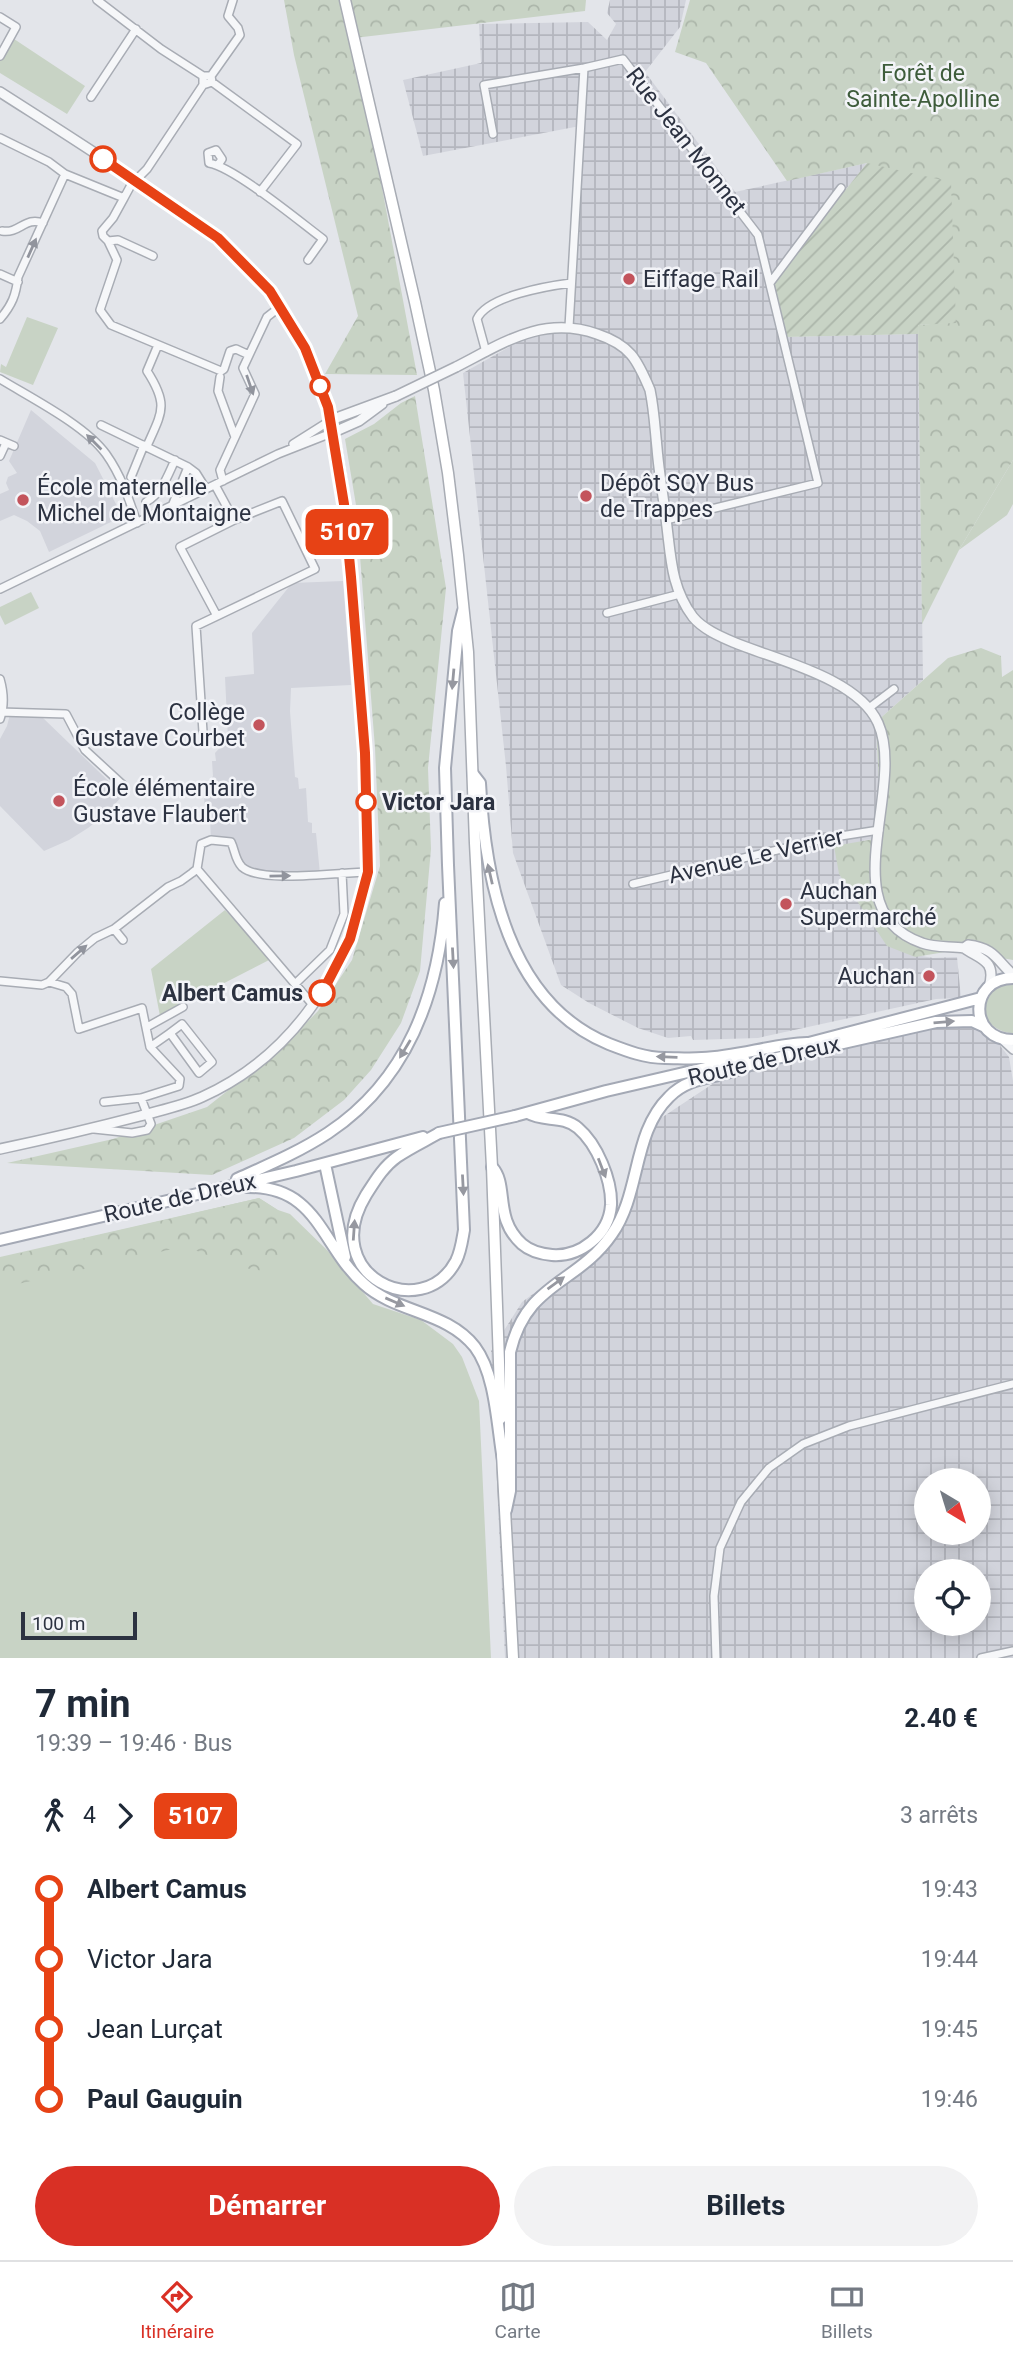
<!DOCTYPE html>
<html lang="fr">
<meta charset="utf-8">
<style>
:root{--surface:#fff;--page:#f2f2f3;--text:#1f2937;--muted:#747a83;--line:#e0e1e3;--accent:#d93025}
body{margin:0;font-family:Roboto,sans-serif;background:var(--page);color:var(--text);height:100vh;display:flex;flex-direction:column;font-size:26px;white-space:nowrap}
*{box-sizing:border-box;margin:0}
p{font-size:23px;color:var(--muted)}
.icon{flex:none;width:38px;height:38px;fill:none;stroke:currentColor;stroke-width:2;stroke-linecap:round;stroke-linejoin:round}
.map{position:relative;height:1658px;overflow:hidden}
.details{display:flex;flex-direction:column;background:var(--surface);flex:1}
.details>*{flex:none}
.badge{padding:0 14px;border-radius:10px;font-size:24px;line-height:46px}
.needle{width:46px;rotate:142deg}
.buttons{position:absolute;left:914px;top:1468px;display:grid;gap:14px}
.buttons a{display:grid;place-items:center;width:77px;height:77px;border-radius:50%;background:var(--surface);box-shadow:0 4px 18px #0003;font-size:35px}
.scale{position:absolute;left:21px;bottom:18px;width:116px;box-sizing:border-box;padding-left:7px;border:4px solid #2c3241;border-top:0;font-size:19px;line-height:24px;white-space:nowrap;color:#2c3241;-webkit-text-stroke:5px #f3f4f8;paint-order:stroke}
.map>.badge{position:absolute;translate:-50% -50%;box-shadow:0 0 0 4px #fff}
.legs{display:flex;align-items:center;gap:10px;height:77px;padding:0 35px;font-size:23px}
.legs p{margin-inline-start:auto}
.overview{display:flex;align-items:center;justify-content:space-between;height:119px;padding:0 35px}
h1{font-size:38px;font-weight:700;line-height:52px}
.button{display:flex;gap:14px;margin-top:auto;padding:14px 35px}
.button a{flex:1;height:80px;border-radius:42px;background:var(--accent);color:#fff;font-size:28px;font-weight:700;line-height:80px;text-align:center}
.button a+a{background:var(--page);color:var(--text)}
ul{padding:0 35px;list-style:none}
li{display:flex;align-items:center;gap:24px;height:70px;font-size:26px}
li i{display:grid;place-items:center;width:10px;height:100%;margin:0 9px;background:currentColor}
li i::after{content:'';width:18px;height:18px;margin:-9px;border:5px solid;border-radius:50%;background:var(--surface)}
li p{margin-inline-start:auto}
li:first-child i{background:linear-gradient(#0000 50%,currentColor 0)}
li:last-child i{background:linear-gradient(currentColor 50%,#0000 0)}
.tab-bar{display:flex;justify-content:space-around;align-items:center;height:98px;border-top:2px solid var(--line);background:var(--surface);font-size:19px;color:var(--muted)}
.tab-bar a{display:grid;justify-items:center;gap:4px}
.tab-bar .current{color:var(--accent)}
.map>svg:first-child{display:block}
</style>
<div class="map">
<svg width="1013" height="1658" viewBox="0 0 1013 1658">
<defs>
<pattern id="industrial-grid" width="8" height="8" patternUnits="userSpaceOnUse" patternTransform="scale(1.75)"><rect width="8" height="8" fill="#d2d4dc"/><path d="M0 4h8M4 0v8" fill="none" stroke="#b4b6be"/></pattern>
<pattern id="forest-crowns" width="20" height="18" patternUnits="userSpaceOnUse" patternTransform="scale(1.75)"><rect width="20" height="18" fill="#c8d3c5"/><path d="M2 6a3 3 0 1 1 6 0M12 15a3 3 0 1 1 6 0" fill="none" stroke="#acb6aa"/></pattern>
<pattern id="garden-furrows" width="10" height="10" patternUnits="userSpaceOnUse" patternTransform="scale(1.75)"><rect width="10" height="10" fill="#c8d3c5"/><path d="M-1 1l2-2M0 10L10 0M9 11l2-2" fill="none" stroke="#acb6aa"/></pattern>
</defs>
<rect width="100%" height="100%" fill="#e3e5ea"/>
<path fill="#d2d4dc" d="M31,410L95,463L119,510L115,520L49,552L40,531L27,521L14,515L0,521V494L9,490L6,483L8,477L17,473L9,461Z
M343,581L351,685L291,688L290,711L295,777L298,778L299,789L306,788L308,822L312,823V833H316L320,874L276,876L245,869L233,845L211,840L210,817L205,810L204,796L206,792V786L213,776L212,761H216L215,753L228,739L225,677L254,674L252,633L292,583Z
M10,714L43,718L123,795L107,813L88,828L69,840L44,851L0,806V739L7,726Z"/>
<path fill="url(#industrial-grid)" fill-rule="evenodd" d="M610,0H686L680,27L645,72L735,192L867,163L771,283L783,337L918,334L923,680L876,722L881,828L880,839L864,840L865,850L916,955L933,958L957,957L961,998L936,999L758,1038L693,1040L691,1036L668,1038L638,1028L589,1003L561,985L513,853L506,766L463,373L546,326L568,322L580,126L423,156L403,80L481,63L479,24L588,22L607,40L616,24L607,13Z
M904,1021H967L983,1024L1009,1057L1013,1081V1658H505L491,1351L522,1302L570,1267L611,1228L631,1186L646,1128L723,1077ZM926,1480H978V1533H926ZM926,1572H978V1624H926Z"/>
<path fill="#c8d3c5" d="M11,37L85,86L67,114L0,73V57Z
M27,317L58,328L33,385L0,372L1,364L6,367Z
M1013,460V504L1007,515L959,550Z
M31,592L39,608L5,625L0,615V607Z
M225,910L271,959L160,1016L151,969Z
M1008,981H1013V1033C993,1033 974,1012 989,993C993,988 1002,984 1008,981Z
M259,1198L278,1210L290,1214L327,1250L373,1304L421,1320L453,1344L462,1357L479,1401L491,1658H0V1257Z"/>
<path fill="url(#forest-crowns)" d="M284,0H586L585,11L354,38L417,375L325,374L358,316L294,55Z
M690,0H1013V460L959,550L922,624L918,325L956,322L867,163L787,181L706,63L675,52Z
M415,396L446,588L428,768L431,849L420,971L401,1023L371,1070L344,1100L294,1138L212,1175L7,1163L113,1139L207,1107L278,1051L318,1011L352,960L380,866L375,748L356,505L345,439L374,424L401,403Z
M981,648L1001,656L1002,677L1013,670V960L957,950L915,957L887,946L839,874L834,846L880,838L881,828L876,722L948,658Z
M259,1198L296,1222L295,1240L270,1272L231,1266L186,1246L0,1288V1258Z"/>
<path fill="url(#garden-furrows)" d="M867,163L951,182L956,323L918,325V334L784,337L771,283Z"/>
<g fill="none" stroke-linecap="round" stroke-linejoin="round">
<g stroke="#a8acb4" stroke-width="10">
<path id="minor" d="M97,0L161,49L203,76H211L212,82L203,85V76
M0,17L16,27L0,56
M211,76L240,35L238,28L228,16L233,0
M212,82L297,144L260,192
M91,97L136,29
M493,134L484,85L584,68L623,59L758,235L818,483L666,520
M0,138L49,162L65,174
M218,165L222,159L216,150L208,153L209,163C234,167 299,221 323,239L308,260
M124,198L113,218L102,231L103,236L108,241L118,240L153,256
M2,231C20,234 25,216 43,223
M108,241L117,260L100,310L111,325L221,371L224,369L230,351L236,349L249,355
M0,274L18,282
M770,283L841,188
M0,319C12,305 16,295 18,277L65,174L124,198L131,185L147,169L203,85
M569,327L584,68
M486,352L477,319C487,296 548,286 571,283
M220,377L218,391L235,437
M0,379C31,398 85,425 106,454C121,475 129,499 137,523
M101,425L188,467L172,506
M0,440L14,446
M293,444L331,420
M147,446C162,412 169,405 147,371L158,345
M0,456L6,443
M188,467L196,473L206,489
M131,477L144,445
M223,481L220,470L255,394L243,368L267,317L281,306
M215,485L234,520L180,547L217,616L315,569L282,501L234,520
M146,502C162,493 167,477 175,460
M0,589L278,454L334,432
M607,613L680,594
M0,679C4,693 5,705 0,719
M869,708L894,689
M0,712L66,714L85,750L123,785
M203,732L196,626L217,616
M197,869L313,1005
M633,884L828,838L879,830
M114,929L123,940
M0,981L42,985L49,982L78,952L95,938L114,929L168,887L181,881L192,873L197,869L201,844L211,840L231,842C235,850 235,860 242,867C261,884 340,872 368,872
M49,982L66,987L72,994L79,1029L142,1008L150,1047L180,1079L179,1086L141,1098L104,1102
M295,984L330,950L344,914L342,873
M147,1027L183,1007
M1001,1039L1013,1050
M150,1047L170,1033L199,1073L212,1062L182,1024L170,1033
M94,1129L132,1133L147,1130L151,1124L141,1098
M716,1658L714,1596L720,1548L741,1502L769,1468L803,1444L849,1426L1013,1384
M981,1658L1013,1651"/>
</g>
<g stroke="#a8acb4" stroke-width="12">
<path id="tertiary" d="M0,92C53,126 106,159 157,195C198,224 239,253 271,293C340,378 346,503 354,608C359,676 364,742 366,810C367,830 371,854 367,874C349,970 293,1056 202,1097C182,1106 161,1110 140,1116C94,1128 47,1139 0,1149
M456,367C503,343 543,315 597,334C630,345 637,359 650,390C654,409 655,429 657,448C659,474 664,500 667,527C671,560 672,589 693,617C703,629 719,636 733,642C776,660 858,678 878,723C907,788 830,912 922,943C935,948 950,946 964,948L968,945C994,948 996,959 1013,975
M331,420L396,396
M334,432L359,421L382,404
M964,948C980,959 997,960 989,987"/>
</g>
<g stroke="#a8acb4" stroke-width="13">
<path id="secondary" d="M345,0L415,302L434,390L448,473L458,555L468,652L475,843L492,1167L501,1418
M502,1454L513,1658"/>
</g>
<g stroke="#a4a9b5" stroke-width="14">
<path id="primary" d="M473,774L480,783C485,880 508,1003 609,1044C627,1051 645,1058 665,1058C678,1058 690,1059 702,1058C738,1057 772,1044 807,1043
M1013,978C968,978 968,1040 1013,1040
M801,1045L981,998
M746,1065L936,1022L972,1021L985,1027
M515,1116L606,1091L744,1059
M439,1133C425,1141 410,1148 397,1157C383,1167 375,1181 366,1195C317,1275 422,1325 456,1261C461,1251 462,1241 464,1230L448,865L445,768L458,631L463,611
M325,1164L345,1257
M492,1167C509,1185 493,1218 522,1244C530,1251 541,1254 552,1255C580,1257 609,1235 611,1205C612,1180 597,1144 578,1128C563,1115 543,1122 528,1113
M237,1179C268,1165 299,1152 328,1133C408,1080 438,995 445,903
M247,1187C319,1186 320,1245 364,1284C396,1313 447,1311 475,1347C496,1375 497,1426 503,1460
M0,1240L296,1171L423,1137
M506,1510L510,1491V1352C527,1281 577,1285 612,1234C641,1193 632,1133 669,1097C692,1073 725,1079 752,1064"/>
</g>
<use href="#minor" stroke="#f6f7f9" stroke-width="7"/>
<use href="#tertiary" stroke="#f6f7f9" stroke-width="9"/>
<use href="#secondary" stroke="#fff" stroke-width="10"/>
<use href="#primary" stroke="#fff" stroke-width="10"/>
<g stroke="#a8acb4" stroke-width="12" stroke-linecap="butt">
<path id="tertiary-bridge" d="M396,396L456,367"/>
</g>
<g stroke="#a4a9b5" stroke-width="14" stroke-linecap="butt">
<path id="primary-bridge" d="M439,1133L515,1116"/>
</g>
<use href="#tertiary-bridge" stroke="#f6f7f9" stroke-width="9"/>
<use href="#primary-bridge" stroke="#fff" stroke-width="10"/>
</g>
<defs><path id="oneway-solid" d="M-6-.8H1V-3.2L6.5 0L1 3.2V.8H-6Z" transform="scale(1.75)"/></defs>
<g fill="#91949d">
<use href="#oneway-solid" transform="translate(32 248) rotate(-66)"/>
<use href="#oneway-solid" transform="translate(250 385) rotate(71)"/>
<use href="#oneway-solid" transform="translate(94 442) rotate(-135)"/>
<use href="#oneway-solid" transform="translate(280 876) rotate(-1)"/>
<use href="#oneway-solid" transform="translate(79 952) rotate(-41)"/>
</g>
<g fill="#9698a0">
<use href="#oneway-solid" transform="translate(453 679) rotate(95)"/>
<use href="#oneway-solid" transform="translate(490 874) rotate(-103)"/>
<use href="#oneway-solid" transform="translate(453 958) rotate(87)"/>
<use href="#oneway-solid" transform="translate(944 1022) rotate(-5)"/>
<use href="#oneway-solid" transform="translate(405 1049) rotate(121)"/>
<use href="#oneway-solid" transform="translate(667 1057) rotate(-178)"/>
<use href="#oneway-solid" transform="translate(602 1168) rotate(69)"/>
<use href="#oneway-solid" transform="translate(463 1185) rotate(87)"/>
<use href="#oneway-solid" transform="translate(354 1230) rotate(-86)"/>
<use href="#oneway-solid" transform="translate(556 1283) rotate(-36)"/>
<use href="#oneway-solid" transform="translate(395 1302) rotate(23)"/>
</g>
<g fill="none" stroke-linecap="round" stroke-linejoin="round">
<g stroke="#fff" stroke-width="16">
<path id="line-1" d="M103,159L218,238L270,291L305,348L328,407L344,504L351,577L365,753L368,872L350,939L322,993"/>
</g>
<use href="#line-1" stroke="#e74215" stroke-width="10"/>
</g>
<g fill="#fff" stroke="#e74215" stroke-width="3.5">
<circle cx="103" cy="159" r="12"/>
<circle cx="320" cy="386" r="9"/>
<circle cx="366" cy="802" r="9"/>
<circle cx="322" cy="993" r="12"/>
</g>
<g fill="#c3545c" stroke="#f3f4f8" stroke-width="2.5">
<circle cx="629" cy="279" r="7"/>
<circle cx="586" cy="496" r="7"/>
<circle cx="23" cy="500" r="7"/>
<circle cx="259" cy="725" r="7"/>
<circle cx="59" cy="801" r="7"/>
<circle cx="786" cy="904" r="7"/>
<circle cx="929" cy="976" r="7"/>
</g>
<g text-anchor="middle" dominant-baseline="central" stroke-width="5" stroke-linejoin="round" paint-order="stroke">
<g font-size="23" fill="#3e5c3b" stroke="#f3f4f8">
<text x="923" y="73">Forêt de<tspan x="923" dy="26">Sainte-Apolline</tspan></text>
</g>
<g font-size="23" fill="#2c3241" stroke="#f3f4f8">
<text transform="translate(686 141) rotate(52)">Rue Jean Monnet</text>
<text transform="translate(756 856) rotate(-13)">Avenue Le Verrier</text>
<text transform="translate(764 1061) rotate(-13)">Route de Dreux</text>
<text transform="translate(180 1198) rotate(-13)">Route de Dreux</text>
</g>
<g font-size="23" fill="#2c3241" stroke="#f3f4f8" text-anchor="start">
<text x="643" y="279">Eiffage Rail</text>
<text x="600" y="483">Dépôt SQY Bus<tspan x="600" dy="26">de Trappes</tspan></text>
<text x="37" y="487">École maternelle<tspan x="37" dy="26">Michel de Montaigne</tspan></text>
<text x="245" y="712" text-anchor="end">Collège<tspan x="245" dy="26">Gustave Courbet</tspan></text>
<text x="73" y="788">École élémentaire<tspan x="73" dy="26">Gustave Flaubert</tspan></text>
<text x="800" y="891">Auchan<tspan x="800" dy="26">Supermarché</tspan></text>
<text x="915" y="976" text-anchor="end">Auchan</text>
</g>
<g font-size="23" font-weight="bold" fill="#2c3241" stroke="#f3f4f8" text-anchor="start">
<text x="382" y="802">Victor Jara</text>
<text x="303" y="993" text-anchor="end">Albert Camus</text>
</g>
</g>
</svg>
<div class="buttons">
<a><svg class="needle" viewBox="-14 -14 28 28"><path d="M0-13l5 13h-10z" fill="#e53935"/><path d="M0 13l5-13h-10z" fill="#747a83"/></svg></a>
<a><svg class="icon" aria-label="locate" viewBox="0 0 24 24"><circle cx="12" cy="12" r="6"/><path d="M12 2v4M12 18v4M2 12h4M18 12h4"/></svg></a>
</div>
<div class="scale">100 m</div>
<b class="badge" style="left:347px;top:532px;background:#e74215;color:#fff">5107</b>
</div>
<section class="details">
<div class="overview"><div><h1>7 min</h1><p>19:39 – 19:46 · Bus</p></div><b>2.40 €</b></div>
<div class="legs"><svg class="icon" aria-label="walk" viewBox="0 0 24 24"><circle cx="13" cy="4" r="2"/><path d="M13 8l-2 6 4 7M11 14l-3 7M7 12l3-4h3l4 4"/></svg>4<svg class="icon" aria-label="forward" viewBox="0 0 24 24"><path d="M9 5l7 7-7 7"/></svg><b class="badge" style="background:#e74215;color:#fff">5107</b><p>3 arrêts</p></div>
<ul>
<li><i style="color:#e74215"></i><b>Albert Camus</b><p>19:43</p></li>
<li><i style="color:#e74215"></i><span>Victor Jara</span><p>19:44</p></li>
<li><i style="color:#e74215"></i><span>Jean Lurçat</span><p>19:45</p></li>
<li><i style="color:#e74215"></i><b>Paul Gauguin</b><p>19:46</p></li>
</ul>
<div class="button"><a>Démarrer</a><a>Billets</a></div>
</section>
<nav class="tab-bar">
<a class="current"><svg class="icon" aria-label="directions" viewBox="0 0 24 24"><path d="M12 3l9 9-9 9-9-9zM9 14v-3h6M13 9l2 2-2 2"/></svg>Itinéraire</a>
<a><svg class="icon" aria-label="map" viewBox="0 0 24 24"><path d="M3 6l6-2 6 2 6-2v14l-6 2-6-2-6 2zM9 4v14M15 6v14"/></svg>Carte</a>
<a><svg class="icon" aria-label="tickets" viewBox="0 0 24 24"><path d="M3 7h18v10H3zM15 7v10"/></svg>Billets</a>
</nav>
